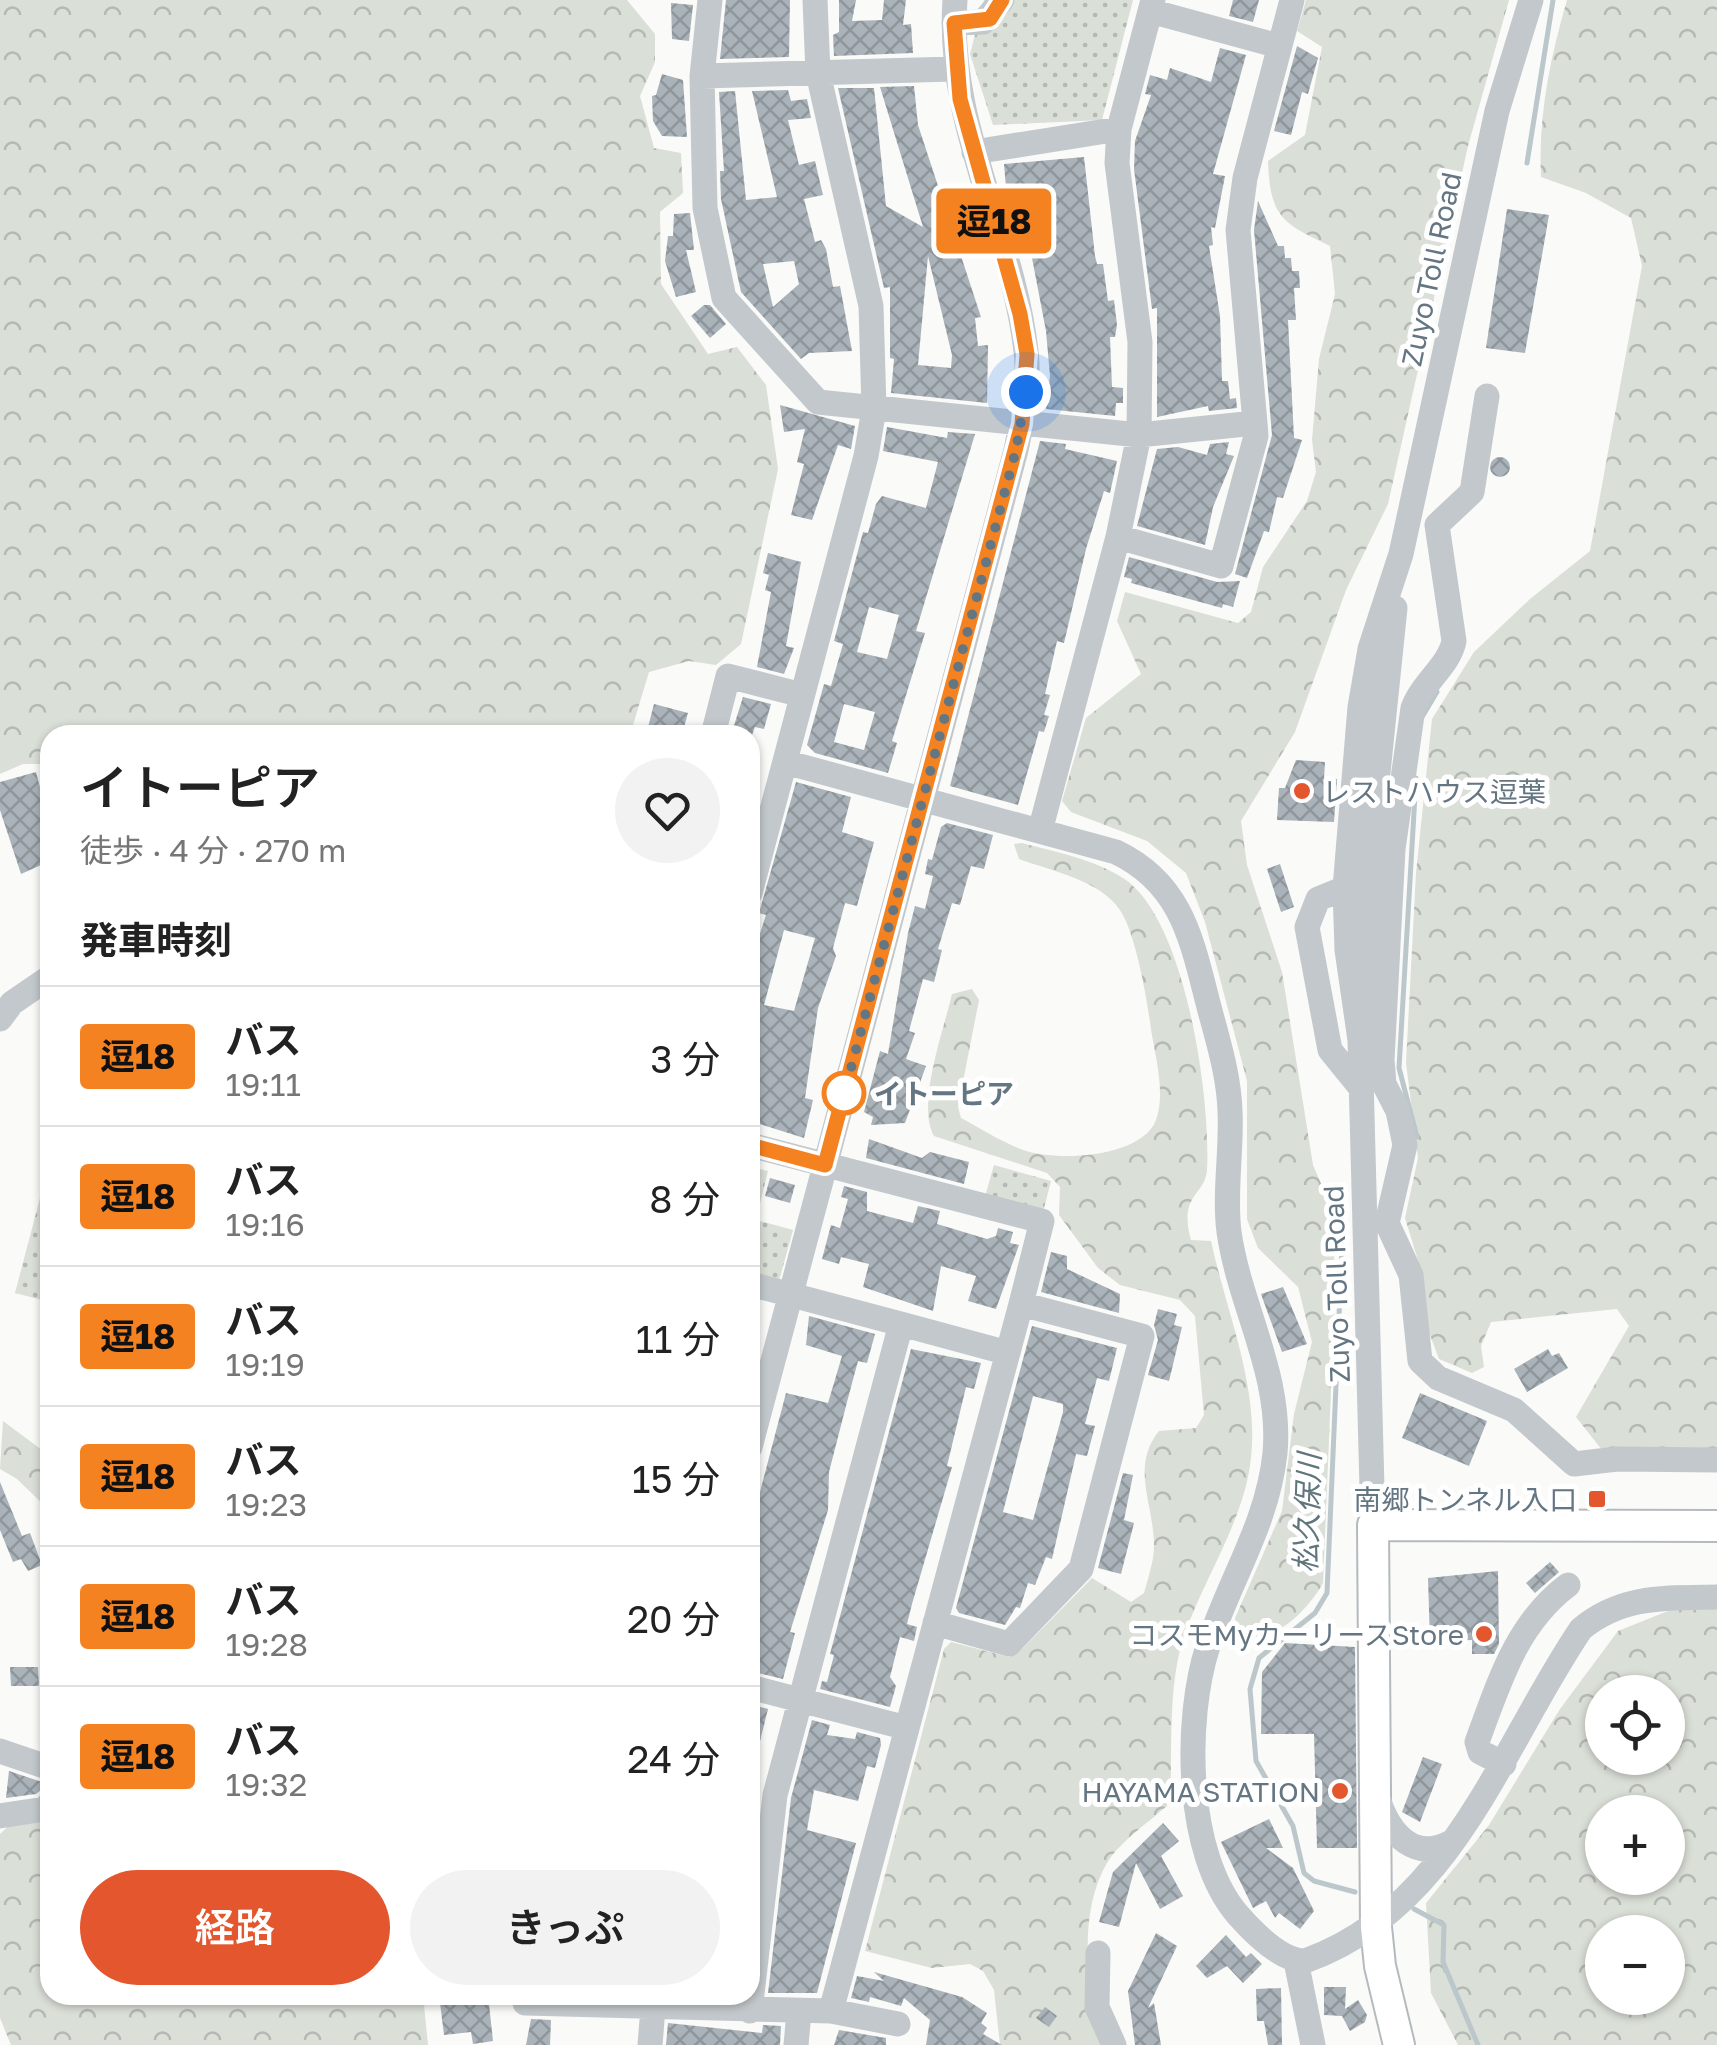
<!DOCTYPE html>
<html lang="ja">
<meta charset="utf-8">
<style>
:root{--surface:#fff;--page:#f2f2f2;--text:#222;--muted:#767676;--line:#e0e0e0;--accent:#e4572e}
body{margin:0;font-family:"Golos Text","Noto Sans JP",sans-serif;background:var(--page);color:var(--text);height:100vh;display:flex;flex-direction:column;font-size:38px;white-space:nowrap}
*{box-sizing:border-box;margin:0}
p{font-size:32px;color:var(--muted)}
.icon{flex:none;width:55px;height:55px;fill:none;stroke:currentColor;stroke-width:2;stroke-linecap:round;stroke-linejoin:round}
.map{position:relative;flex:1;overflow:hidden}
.details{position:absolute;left:40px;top:725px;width:720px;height:1280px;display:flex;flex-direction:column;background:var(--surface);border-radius:30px;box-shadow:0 2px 8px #0004}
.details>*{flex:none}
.badge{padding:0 20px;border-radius:8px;font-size:35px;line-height:65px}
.buttons{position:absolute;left:1585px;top:1675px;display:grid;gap:20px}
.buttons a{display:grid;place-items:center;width:100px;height:100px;border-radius:50%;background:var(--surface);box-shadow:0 2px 8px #0004;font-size:50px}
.you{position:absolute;width:50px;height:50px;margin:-25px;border:8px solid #fff;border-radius:50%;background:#1a73e8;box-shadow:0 0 0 15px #1a73e833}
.map>.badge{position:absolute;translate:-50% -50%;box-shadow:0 0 0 5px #fff}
h2{padding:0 40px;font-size:38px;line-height:90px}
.round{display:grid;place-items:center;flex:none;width:105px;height:105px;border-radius:52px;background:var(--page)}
.headline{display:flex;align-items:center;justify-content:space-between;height:170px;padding:0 40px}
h1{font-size:48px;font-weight:600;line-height:75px}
.button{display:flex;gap:20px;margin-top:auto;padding:20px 40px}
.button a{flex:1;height:115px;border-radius:60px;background:var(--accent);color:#fff;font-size:40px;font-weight:600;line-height:115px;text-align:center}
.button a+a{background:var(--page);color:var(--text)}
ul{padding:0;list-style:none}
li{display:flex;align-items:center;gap:30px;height:140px;padding:0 40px;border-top:2px solid var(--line)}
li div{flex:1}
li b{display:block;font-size:38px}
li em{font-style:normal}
li .badge{min-width:110px;font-weight:700;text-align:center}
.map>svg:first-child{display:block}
</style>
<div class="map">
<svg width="1717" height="2045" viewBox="0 0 1717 2045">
<defs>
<pattern id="grass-dots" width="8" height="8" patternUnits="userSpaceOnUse" patternTransform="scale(2.5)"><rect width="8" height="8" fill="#dadfd7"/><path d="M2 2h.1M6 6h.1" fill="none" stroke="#b4b9b4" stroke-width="1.8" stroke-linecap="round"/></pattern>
<pattern id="forest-crowns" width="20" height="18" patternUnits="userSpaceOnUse" patternTransform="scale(2.5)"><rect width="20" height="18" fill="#dadfd7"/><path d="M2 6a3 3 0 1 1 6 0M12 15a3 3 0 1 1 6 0" fill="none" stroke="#b4b9b4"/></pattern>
<pattern id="building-cross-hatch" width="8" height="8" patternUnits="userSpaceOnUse" patternTransform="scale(2.5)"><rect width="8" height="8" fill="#aab3b9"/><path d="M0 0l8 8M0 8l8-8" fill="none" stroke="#8e969c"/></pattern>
</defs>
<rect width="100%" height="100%" fill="#fafaf8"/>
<path fill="url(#grass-dots)" d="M984,0H1133L1102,120L993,125L970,54Z
M50,1160V1302L15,1293Z
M994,1165L1051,1181L1042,1216L984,1200Z
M750,1167L768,1171L756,1220L793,1230L779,1281L750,1274Z"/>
<path fill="url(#forest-crowns)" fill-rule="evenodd" d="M0,0H627L655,34V62L640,96L654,148L681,153L683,193L660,212L661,284L708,354L737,347L766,385L778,469L741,644L716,665L689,661L649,672L630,735H50V764H23L0,774Z
M1306,0H1509L1468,146L1388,504L1346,590L1295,732L1241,821L1247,865L1282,972L1313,1165L1333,1211L1335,1295L1323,1583C1307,1611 1274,1646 1238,1634L1235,1618L1282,1511L1294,1414L1312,1342L1298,1287L1258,1248L1247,1219V1081L1205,922L1186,873L1147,841L1071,812L1062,801L1086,718L1141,674L1117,621L1125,592L1238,623L1251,612L1263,567L1307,501L1316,472L1312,440L1319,359L1335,294L1330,246C1282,223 1270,217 1268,161L1305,135L1322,47L1297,31Z
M1567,0H1717V1451L1602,1450L1576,1417L1629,1326L1617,1309L1491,1322L1481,1346L1484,1367L1472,1373L1439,1359L1427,1327L1421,1270L1405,1218L1418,1158L1406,1063L1416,873L1432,719L1474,652L1530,599L1590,551L1642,266L1631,218L1586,193L1541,177C1538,117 1550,58 1567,0Z
M1022,843C1056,852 1093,859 1123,878C1186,918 1211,1100 1207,1170C1205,1196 1178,1194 1191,1240L1211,1241C1226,1311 1259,1385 1251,1458C1244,1522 1204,1577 1184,1636C1167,1688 1173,1750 1170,1803C1151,1821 1120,1841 1107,1863C1078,1911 1084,1998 1109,2045H1000L994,1990L983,1971L970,1964L932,1968L865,1951L944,1649L951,1642L1009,1657L1023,1648L1092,1578L1131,1602L1144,1593C1148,1578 1154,1561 1154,1546C1154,1504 1130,1467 1159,1431L1196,1428L1204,1415L1195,1316L1180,1300L1120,1285L1098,1268L1059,1215L1060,1187L1047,1173L934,1136C916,1105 944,1029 952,994L972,989L979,1000L958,1107L961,1118C981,1129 1002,1142 1023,1150C1055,1162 1142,1158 1156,1120C1166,1093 1155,1056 1151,1029C1147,999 1136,934 1120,910C1100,880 1051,871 1019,859L1014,844Z
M3,1421L50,1456V1511L17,1479L0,1469Z
M1703,1597L1717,1599V2045H1458L1431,1993L1426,1903L1489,1825L1560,1709L1618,1631ZM1602,1692H1668V1758H1602ZM1602,1812H1668V1878H1602ZM1602,1932H1668V1998H1602Z
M21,1814L50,1819V1995H423L428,2045H11L0,2018V1834Z"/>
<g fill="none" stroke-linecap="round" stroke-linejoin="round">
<path stroke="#bbc7cb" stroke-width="5" d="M1527,163L1553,0
M1422,717L1437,692
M1416,778L1399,1068L1417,1137
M1342,1247L1327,1593L1315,1613L1259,1658L1250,1689L1256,1761L1293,1826L1304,1873L1314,1881L1355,1892
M1414,1909L1444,1925L1443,1962L1478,2045"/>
</g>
<path fill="url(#building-cross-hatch)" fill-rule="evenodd" d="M726,0H790L789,57L720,59Z
M839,0H856L852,21L882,20L884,0H906L903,25L911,24L913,53L834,56L833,35L839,32Z
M1233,0H1259L1253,22L1229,16Z
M671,3L693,5L689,41L672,39Z
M1297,46L1318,58L1308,94L1302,92L1291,135L1274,131Z
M1220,48L1246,55L1213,174L1225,176L1215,228L1211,227L1213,245L1209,246L1220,316L1222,381H1228L1230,399L1236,398L1237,408L1209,411L1208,406L1157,417V308L1152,309L1134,169L1135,141L1151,95L1145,94L1150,75L1167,80L1170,68L1211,82Z
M662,74L683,80L687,137L662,136L653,121L652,96L656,95Z
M914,86L918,125L981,317L975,318L978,346L988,345L987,403L891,393L894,359L890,358V287L884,288L838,88H874L886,206L923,227L880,87ZM928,256L952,355L951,368L918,365Z
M788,90L791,101L807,99L811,118L788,120L799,165L815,161L823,195L804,199L815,242L821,240L826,249L833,287L840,286L852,351L809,353L801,359L741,292L721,199L720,171H724L719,92L735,91L746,200L777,197L752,91ZM794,261L799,284L773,307L763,264Z
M1084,157L1095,256L1097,264H1103L1108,301L1114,300L1117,325L1115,337H1110L1112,387L1123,388V403H1116L1115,416L1046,409L1050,376L1046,331L1032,258L1021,225L1016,226L1006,188L1004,164Z
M1258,201L1278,246H1284L1285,258H1291L1292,271H1299L1300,288H1294L1296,320H1288L1294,438L1302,440L1283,498L1277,497L1269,532L1264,531L1247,578L1235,574L1272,435L1254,230Z
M1507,209L1549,215L1525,353L1486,348Z
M690,213L694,250H686L696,292L676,297L665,261L668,236H673L674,214Z
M704,305H710L726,324L710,338L691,316Z
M780,405L855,426L851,449L838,445L812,520L791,515L804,464L797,462L805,429L784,432Z
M887,427L947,438L948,432L975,434L916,631L925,633L892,741L897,743L888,773L815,753L807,745L824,684L831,686L843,644L834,641L863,532L868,533L876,504L882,496L926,508L938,462L883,451ZM869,607L899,615L887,659L857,652ZM844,704L875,712L864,750L834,742Z
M1040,441L1066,444L1065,449L1117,461L1110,493L1104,491L1086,549L1064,643L1057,641L1045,694L1050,695L1044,715L1049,716L1044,732L1039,731L1018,805L950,786Z
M1229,442L1226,454L1234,456L1213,507L1205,545L1137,526L1157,449L1178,447L1207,455L1210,444Z
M1490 467a10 10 0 1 1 20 0a10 10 0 1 1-20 0Z
M768,553L801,562L786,646L794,648L784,674L757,667L771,592L765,590L769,575L763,573Z
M1129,557L1217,582L1240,581L1233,607L1223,604L1222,608L1131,583L1132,579L1124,577Z
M743,697L771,704L764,729L755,727L752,735H731Z
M654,704L688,713L683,731L646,735Z
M1296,760L1325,762L1324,778L1337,779L1334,822L1277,820L1279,788H1285Z
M36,772L50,825V861L21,874L0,810V782Z
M796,782L851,797L842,832L874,842L857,906L845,903L833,948L836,956L818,1008L805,1098L813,1100L804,1138L750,1121L759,1080L750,1078V964L766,915L759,913ZM784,930L815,938L794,1011L764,1005Z
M947,823L993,835L984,869L971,866L960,905L952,903L938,949L942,950L934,982L923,979L909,1031L915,1033L906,1059L926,1066L905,1123L871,1125L873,1117L864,1112L880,1051L888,1054L908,933L915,906L925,909L933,876L925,874L928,859L932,860L941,827Z
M1280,864L1294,907L1281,912L1267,869Z
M869,1139L922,1158L930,1152L969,1162L964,1184L866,1158Z
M770,1178L795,1185L790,1203L765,1196Z
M844,1186L867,1192V1211L913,1223L918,1206L940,1211L937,1224L987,1239L996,1236L998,1228L1013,1232L1010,1243L1019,1245L996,1309L968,1301L976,1276L941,1266L933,1311L863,1287L869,1264L841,1257L839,1264L822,1259L831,1225L840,1228L848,1199L841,1197Z
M1051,1252L1067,1256V1269L1120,1294L1119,1313L1041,1292Z
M1283,1287L1307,1344L1282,1352L1261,1294Z
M1158,1309L1177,1314L1174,1325L1182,1327L1169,1381L1148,1375L1158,1340L1154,1325Z
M809,1316L875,1334L867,1363L858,1361L847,1402L829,1472L828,1510L790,1632L795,1633L783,1679L750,1671V1530L786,1393L828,1403L842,1356L806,1345Z
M1032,1326L1117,1348L1109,1381L1097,1378L1085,1424L1095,1426L1087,1456L1076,1454L1052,1559L1046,1557L1035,1585L1028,1583L1020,1608L1016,1607L1005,1625L959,1613L956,1608ZM1033,1396L1063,1404V1412L1033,1520L1003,1512Z
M911,1349L981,1363L974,1389L966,1387L947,1466L952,1467L912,1604L907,1624L917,1627L914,1641L900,1637L890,1677L896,1686L890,1707L820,1689L822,1681L827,1682L834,1655L830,1654Z
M1548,1349L1552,1356L1559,1353L1568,1368L1527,1392L1514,1369Z
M1420,1393L1487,1421L1469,1466L1402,1438Z
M1123,1473L1133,1475L1124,1520L1134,1523L1121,1574L1098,1568Z
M0,1482L22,1536L30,1533L42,1565L28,1571L21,1559L13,1562L0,1530Z
M1550,1562L1559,1572L1535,1593L1526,1583Z
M1498,1571L1499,1644L1494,1654H1472V1640L1430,1642L1428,1578Z
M1285,1643L1355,1647L1357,1848H1317L1314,1734H1261L1262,1672Z
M10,1667H38L39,1686H11Z
M750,1704L768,1709L755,1761L750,1760Z
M812,1720L830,1725L827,1735L855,1739L857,1732L880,1738L881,1745L875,1768L867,1766L858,1801L814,1790L807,1830L856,1843L817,1993H768L791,1798Z
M1423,1757L1442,1764L1420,1822L1402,1812Z
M9,1771L45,1783L49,1784L36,1794L6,1798Z
M1269,1819L1283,1848H1266L1293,1868L1314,1911L1300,1929L1279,1913L1275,1918L1266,1901L1253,1908L1221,1842Z
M1163,1823L1179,1841L1161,1856L1183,1896L1160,1909L1136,1863L1119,1927L1099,1922L1113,1872Z
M1156,1933L1177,1946L1148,2008L1154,2003L1161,2045H1135L1128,1991Z
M1226,1935L1246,1957L1251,1953L1262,1964L1243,1983L1227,1966L1207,1978L1196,1966Z
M874,1972L962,1997L987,2013L981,2023L987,2028L983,2034L1002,2045H926L930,2020L904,1998L901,2006L870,1997L869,2002L851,1998L857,1976L884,1981Z
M1324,1987H1346L1345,2009L1358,2000L1367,2015L1365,2022L1350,2031L1342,2016L1324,2015Z
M1281,1988L1282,2045H1268L1264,2021H1257L1256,1989Z
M439,1995H488L493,2041L473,2044L471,2032L444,2035Z
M1045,2007L1057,2016L1049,2027L1036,2018Z
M531,2019L551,2020L550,2045H526Z
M668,2023L762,2033L763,2025L781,2026L780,2045H666Z
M839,2030L886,2038V2045H834Z"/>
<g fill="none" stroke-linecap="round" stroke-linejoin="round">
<g stroke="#b5babe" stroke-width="34">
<path id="major" d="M1399,2045L1380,1966L1376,1927L1373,1525L1717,1526"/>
</g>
<path stroke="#c3c8cc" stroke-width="25" d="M710,0L702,76L954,69
M1150,11L1279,46
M954,23L983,22L1002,0
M702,76L705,208L724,298L818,402L1139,435L1255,423L1238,230L1245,178L1292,0
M974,152L1119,129
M1487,396L1472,492L1437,525L1454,641C1449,666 1422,683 1413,708L1393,849L1382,1060L1384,1084L1398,1111L1405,1145L1387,1223L1411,1275L1420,1361L1438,1378L1514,1410L1574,1464L1617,1459L1717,1460
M1118,537L1221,566L1256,436L1255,423
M713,735L728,676L802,695
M785,762L1116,852C1183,884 1192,942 1209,1007C1218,1041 1229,1076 1230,1111C1232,1151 1224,1192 1229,1232C1240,1308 1282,1374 1275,1453C1268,1523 1229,1581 1208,1646C1184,1720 1185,1854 1238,1915C1253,1932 1281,1961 1305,1961C1452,1909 1501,1747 1581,1629C1622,1595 1666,1598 1717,1597
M1040,831L1118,537L1139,435L1140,342L1117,163L1119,129L1153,0
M1345,888L1318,899L1307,927L1330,1050L1360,1087
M750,893L866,456L874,409L871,306L818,73L815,0
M0,1019L12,1003L50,977
M1360,1040L1347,950L1345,888L1360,707L1370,649L1401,554L1497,111L1531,0
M901,1324L1008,1353
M750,1447L1016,450C1023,417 1030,384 1026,351C1012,231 946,124 955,0
M1373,1525L1360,1040L1374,811L1395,608
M935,1623L1009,1644L1081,1569L1142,1336L1021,1304
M750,1687L907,1728
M0,1751L50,1768
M1504,1764L1480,1752L1477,1742C1499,1683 1516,1624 1568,1585
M1378,1799C1390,1835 1415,1863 1453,1841
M0,1816L45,1809L50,1803
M1098,1953L1097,2007L1114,2045
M1296,1961L1313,2045
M525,1995V2003L831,2011L1021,1304L1042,1221L750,1145
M750,2011L775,1795L901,1324L750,1284
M831,2011L898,2024
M650,2045L654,1995
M796,2045L799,2012"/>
<use href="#major" stroke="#fff" stroke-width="30"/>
</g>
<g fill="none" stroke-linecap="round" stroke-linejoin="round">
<g stroke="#fff" stroke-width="22">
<path id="line" d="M750,1145L825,1165L1022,424L1027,354L1020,314L960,99L954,23L990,19L1002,0"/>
</g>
<use href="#line" stroke="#f58220" stroke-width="15"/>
<path stroke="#657683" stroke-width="10" stroke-dasharray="0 18" d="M844,1093L841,1106L1016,450L1026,392"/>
</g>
<g fill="#e4572e" stroke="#fff" stroke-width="4">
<circle cx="1302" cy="791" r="10"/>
<rect x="1587" y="1489" width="20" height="20" rx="5"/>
<circle cx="1484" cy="1634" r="10"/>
<circle cx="1340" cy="1791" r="10"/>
</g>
<circle fill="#fff" stroke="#f58220" stroke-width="5" cx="844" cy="1093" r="20"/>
<g text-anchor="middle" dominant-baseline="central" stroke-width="10" stroke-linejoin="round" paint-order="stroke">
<g font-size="28" fill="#657683" stroke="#fff">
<text transform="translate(1431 269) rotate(-78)">Zuyo Toll Road</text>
<text transform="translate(1336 1284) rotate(-92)">Zuyo Toll Road</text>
</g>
<g font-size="28" fill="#657683" stroke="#fff" text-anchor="end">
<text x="1322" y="791" text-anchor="start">レストハウス逗葉</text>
<text x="1577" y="1499">南郷トンネル入口</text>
<text x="1464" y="1634">コスモMyカーリースStore</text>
<text x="1320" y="1791">HAYAMA STATION</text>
</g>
<g font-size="28" font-weight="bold" fill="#657683" stroke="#fff" text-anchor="start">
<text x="874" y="1093">イトーピア</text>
</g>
<g font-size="30" font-style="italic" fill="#60757c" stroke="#fff">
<text transform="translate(1307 1513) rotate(-88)">松久保川</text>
</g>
</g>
</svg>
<div class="buttons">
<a><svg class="icon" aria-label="locate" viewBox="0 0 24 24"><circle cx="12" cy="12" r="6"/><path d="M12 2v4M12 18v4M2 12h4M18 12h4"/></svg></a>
<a>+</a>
<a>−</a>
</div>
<div class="you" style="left:1026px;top:392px"></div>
<b class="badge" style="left:994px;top:221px;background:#f58220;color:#111">逗18</b>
<section class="details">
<div class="headline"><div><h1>イトーピア</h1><p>徒歩 · 4 分 · 270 m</p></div><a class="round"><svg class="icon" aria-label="heart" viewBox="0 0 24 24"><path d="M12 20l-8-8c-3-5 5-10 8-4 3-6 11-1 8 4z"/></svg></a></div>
<h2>発車時刻</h2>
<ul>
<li><span class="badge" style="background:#f58220;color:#111">逗18</span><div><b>バス</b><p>19:11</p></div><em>3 分</em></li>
<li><span class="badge" style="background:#f58220;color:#111">逗18</span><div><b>バス</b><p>19:16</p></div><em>8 分</em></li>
<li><span class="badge" style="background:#f58220;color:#111">逗18</span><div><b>バス</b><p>19:19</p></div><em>11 分</em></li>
<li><span class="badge" style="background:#f58220;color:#111">逗18</span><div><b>バス</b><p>19:23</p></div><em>15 分</em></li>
<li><span class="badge" style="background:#f58220;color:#111">逗18</span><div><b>バス</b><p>19:28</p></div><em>20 分</em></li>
<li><span class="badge" style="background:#f58220;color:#111">逗18</span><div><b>バス</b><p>19:32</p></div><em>24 分</em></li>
</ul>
<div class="button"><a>経路</a><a>きっぷ</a></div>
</section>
</div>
